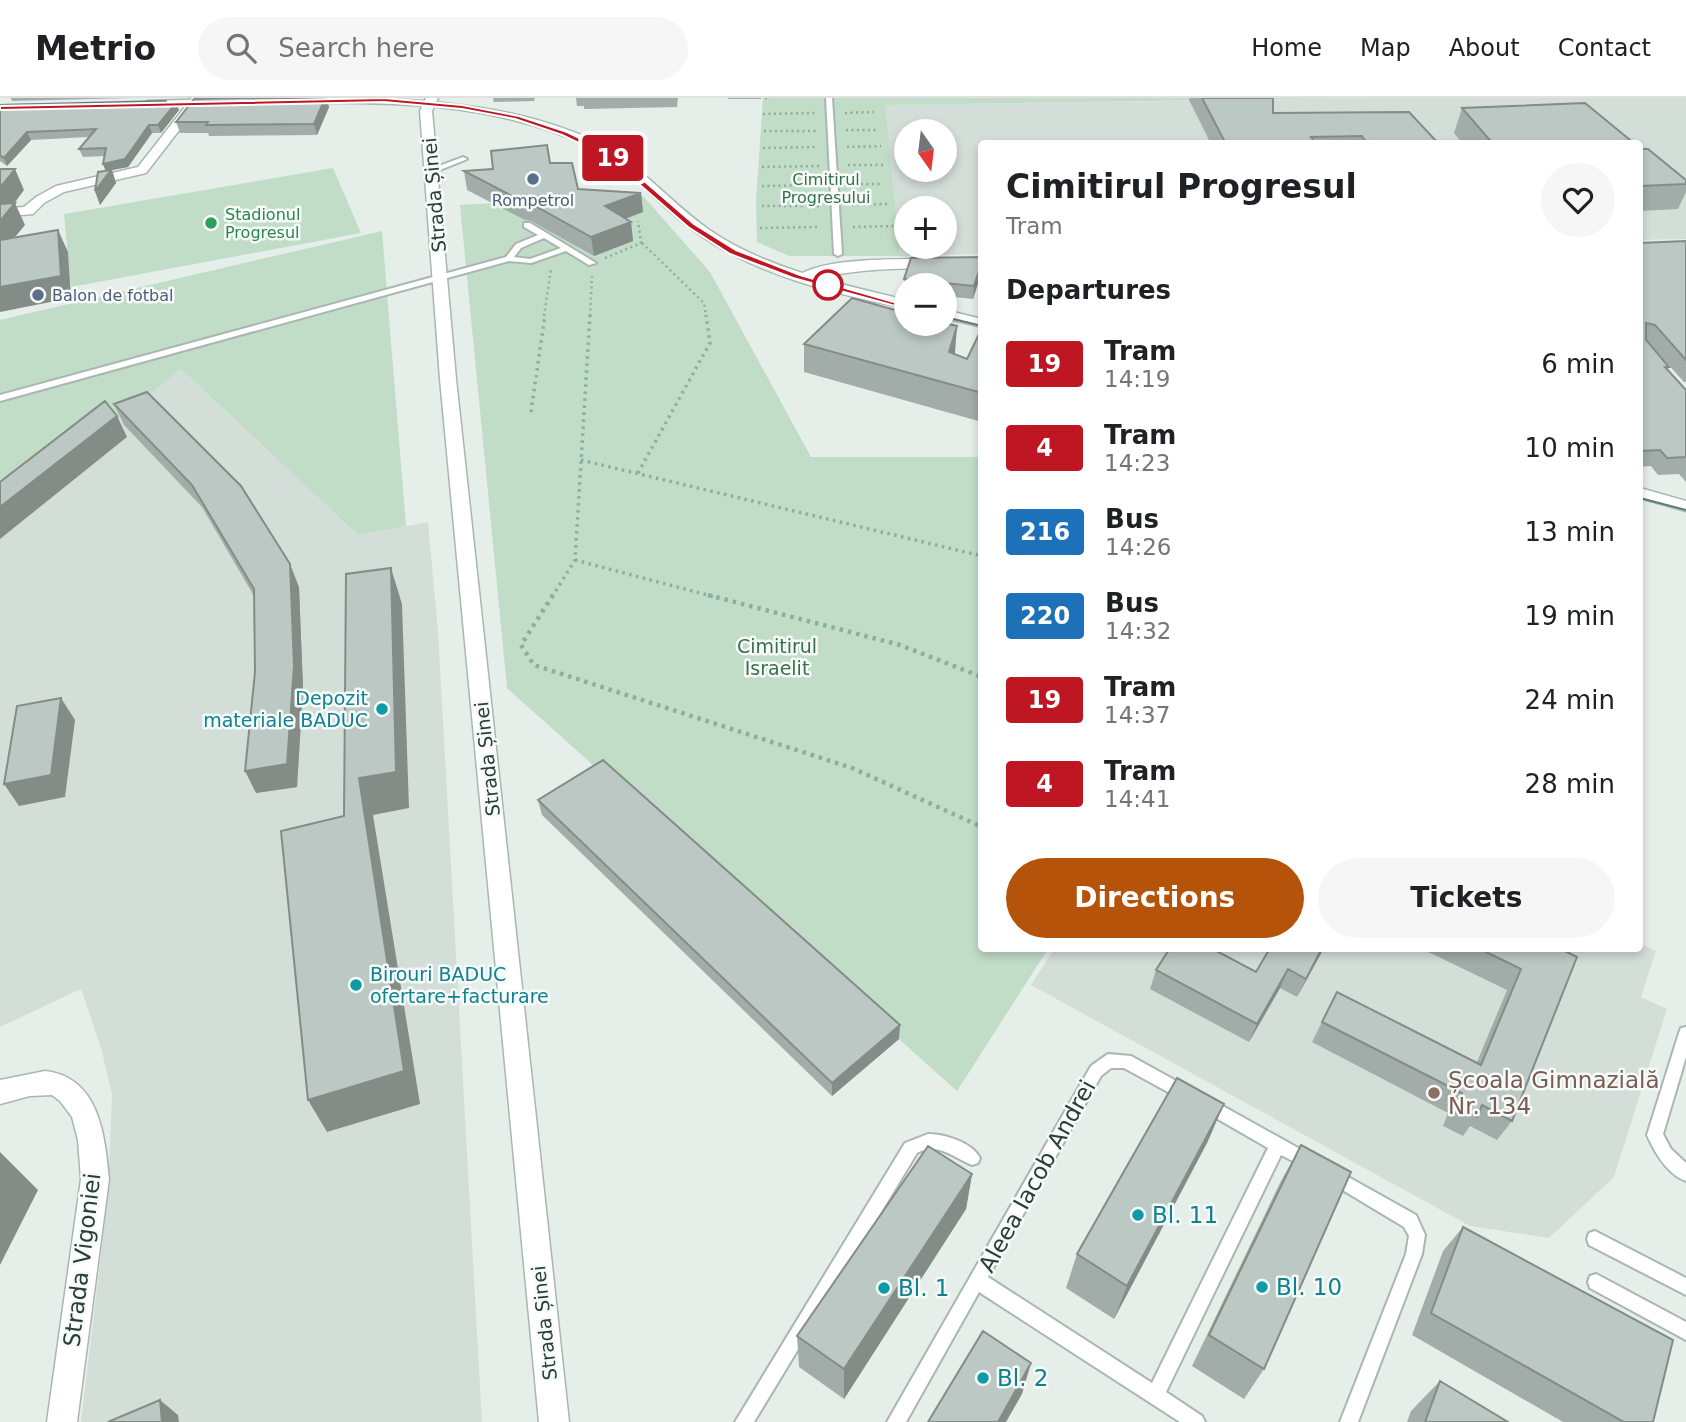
<!DOCTYPE html>
<meta charset="utf-8">
<style>
:root{--surface:#fff;--page:#f6f6f6;--text:#202124;--muted:#757577;--line:#e0e0e0;--accent:#b45309}
body{margin:0;font-family:"DejaVu Sans",sans-serif;background:var(--page);color:var(--text);height:100vh;display:flex;flex-direction:column;font-size:26px;white-space:nowrap}
*{box-sizing:border-box;margin:0}
p{font-size:23px;color:var(--muted)}
.icon{flex:none;width:38px;height:38px;fill:none;stroke:currentColor;stroke-width:2;stroke-linecap:round;stroke-linejoin:round}
.map{position:relative;flex:1;overflow:hidden}
.details{position:absolute;left:978px;top:42px;width:665px;height:812px;display:flex;flex-direction:column;background:var(--surface);border-radius:7px;box-shadow:0 4px 10px #0003}
.details>*{flex:none}
.badge{padding:0 14px;border-radius:5px;font-size:24px;line-height:46px}
.needle{width:46px;rotate:166deg}
.buttons{position:absolute;left:894px;top:21px;display:grid;gap:14px}
.buttons a{display:grid;place-items:center;width:63px;height:63px;border-radius:50%;background:var(--surface);box-shadow:0 4px 10px #0003;font-size:35px}
.map>.badge{position:absolute;translate:-50% -50%;box-shadow:0 0 0 4px #fff}
h2{padding:0 28px;font-size:26px;line-height:63px}
.round{display:grid;place-items:center;flex:none;width:74px;height:74px;border-radius:37px;background:var(--page)}
.summary{display:flex;align-items:center;justify-content:space-between;height:119px;padding:0 28px}
h1{font-size:33px;font-weight:600;line-height:52px}
.cta{display:flex;gap:14px;margin-top:auto;padding:14px 28px}
.cta a{flex:1;height:80px;border-radius:42px;background:var(--accent);color:#fff;font-size:28px;font-weight:600;line-height:80px;text-align:center}
.cta a+a{background:var(--page);color:var(--text)}
ul{padding:0;list-style:none}
li{display:flex;align-items:center;gap:21px;height:84px;padding:0 28px}
li div{flex:1}
li b{display:block;font-size:26px}
li em{font-style:normal}
li .badge{min-width:77px;font-weight:700;text-align:center}
header{display:flex;align-items:center;gap:42px;box-sizing:border-box;height:98px;padding:0 35px;background:var(--surface);border-bottom:2px solid var(--line)}
header strong{font-size:33px}
nav{display:flex;gap:38px;margin-inline-start:auto;font-size:24px}
.search{width:490px;height:63px;background:var(--page);display:flex;align-items:center;gap:18px;box-sizing:border-box;padding:0 24px;border-radius:38px;color:var(--muted);font-size:26px}
.map>svg:first-child{display:block}
</style>
<header>
<strong>Metrio</strong>
<div class="search"><svg class="icon" aria-label="search" viewBox="0 0 24 24"><circle cx="10" cy="10" r="6"/><path d="M15 15l6 6"/></svg>Search here</div>
<nav><a>Home</a><a>Map</a><a>About</a><a>Contact</a></nav>
</header>
<div class="map">
<svg width="1686" height="1324" viewBox="0 0 1686 1324">
<rect width="100%" height="100%" fill="#e6eeea"/>
<path fill="#d4ded9" fill-rule="evenodd" d="M1384,0H1686V141L1640,142V46H982V156L900,158L884,7ZM906,33H945V72H906ZM906,110H945V149H906Z
M181,271L358,437L428,424L438,533L482,1324H81L108,1097L112,996L101,950L81,891L0,929V411L98,339Z
M1640,846L1656,853L1641,899L1667,911L1614,1079L1549,1140L1470,1128L1031,887L1054,851L1640,850Z"/>
<path fill="#c1ddc8" d="M763,0H1359L885,7L900,158H789L757,144L756,103Z
M333,70L361,135L71,189L64,116Z
M643,98L710,174L811,359H982V850L1048,851L957,993L507,590L460,107Z
M382,133L406,428L358,437L181,271L98,339L0,411V222Z"/>
<g fill="none" stroke-linecap="round" stroke-linejoin="round">
<g stroke="#a9b6b1" stroke-width="4">
<path id="lane" d="M826,0H832L842,156L838,158L834,156Z
M463,59L467,61L465,62L435,74L428,72Z
M524,125H530L596,165L589,167L566,153L531,165L509,163L0,303V297L506,159L516,146L538,137L524,129ZM544,140L561,150L530,161L514,159L521,150Z
M1686,929V959L1663,1036L1671,1051L1686,1065V1083C1667,1076 1655,1055 1647,1037L1679,935L1681,930Z
M1108,956L1131,958L1189,990L1192,995L1189,1000L1184,1002L1179,1000L1124,970H1111L1101,978L988,1179L1152,1285L1268,1050L1202,1012L1199,1007L1202,1002L1207,1000L1212,1002L1316,1060L1318,1065L1316,1070L1310,1072L1281,1057L1166,1294L1202,1318L1205,1324H1180L979,1194L906,1324H887L1091,968Z
M928,1036C944,1036 972,1044 980,1060L978,1065L972,1067C952,1059 939,1044 917,1055L754,1324H735L905,1045Z
M1332,1070L1416,1117L1425,1137L1422,1156L1358,1324H1340L1406,1156L1409,1138L1404,1129L1326,1082L1324,1077L1326,1072Z
M1595,1133L1686,1180V1197L1589,1147L1587,1141L1589,1135Z
M1596,1176L1686,1224V1242L1590,1190L1588,1184L1590,1178Z"/>
</g>
<g stroke="#a9b6b1" stroke-width="3">
<path id="street" d="M192,0H204L146,75L64,94L44,105L33,116L0,119V111L24,109L36,99L56,88L138,69Z
M426,0H438L432,13L456,281L569,1324H539L440,281L420,13Z
M982,162V170C921,170 863,168 804,183L797,179C824,155 943,162 982,162Z
M45,973C99,979 105,1037 109,1081L77,1324H47L81,1081L78,1042L72,1019L60,1003L52,997L30,998L0,1006V982Z"/>
</g>
<g stroke="#a5b9b1" stroke-width="3">
<path id="secondary" d="M294,0C396,0 501,0 595,43C642,66 673,109 717,137C774,173 842,186 906,202V210C834,196 754,177 693,132C656,105 627,67 585,47C495,5 395,4 298,5L294,4Z
M221,1L227,4L225,6L148,9L142,6L148,3Z
M945,212L982,221V229L945,220Z
M1640,390L1686,403V413L1640,400Z"/>
</g>
<path stroke="#89afa2" stroke-width="2.5" stroke-dasharray="2 3.5" stroke-linecap="butt" d="M765,0H771
M845,15L874,14
M763,16L815,15
M846,32H877
M764,33H817
M847,49L881,48
M763,50L817,49
M848,67H883
M762,69L819,68
M850,86H883
M762,88L821,87
M852,107L889,106
M762,108H822
M853,129L894,128
M760,130L820,129
M642,145L704,205L706,218
M605,160L641,145L638,123
M544,218L551,171
M590,218L592,178"/>
<path stroke="#89afa2" stroke-width="3.5" stroke-dasharray="2.5 4.5" stroke-linecap="butt" d="M531,314L545,217
M581,362L982,458
M638,375L710,245L706,217
M575,462L715,499
M552,499L575,462L590,217"/>
<path stroke="#89afa2" stroke-width="4.5" stroke-dasharray="3.5 5" stroke-linecap="butt" d="M553,497L521,547L534,567L852,670L982,729
M708,497L900,547L982,579"/>
<use href="#lane" fill="#fff" fill-rule="evenodd"/>
<use href="#street" fill="#fff" fill-rule="evenodd"/>
<use href="#secondary" fill="#fff" fill-rule="evenodd"/>
<path stroke="#617a72" stroke-width="2" d="M308,3C405,2 506,4 594,49C637,71 666,112 706,139C765,179 838,191 906,208
M157,6L210,5
M0,7L166,3
M945,219L982,228
M1640,400L1686,412"/>
</g>
<path fill="#a2aca8" d="M11,0H131L12,3Z
M242,0H326L329,9L317,37L209,38L208,35H180L176,24Z
M493,0H535L534,3L494,4Z
M576,0H678L677,9L584,11V8H577Z
M728,0H761V1H728Z
M1189,0H1273V15L1439,46H1211L1189,2Z
M0,7L179,12L161,35H152L128,69L112,72L116,85L100,107L95,93L106,73L103,66L104,58L83,59L79,51L89,39L31,42L7,68L0,63Z
M1462,10L1635,46H1463L1454,35Z
M1640,49L1686,82V94L1678,111L1640,113Z
M550,65L578,91L641,95L643,114L625,121L631,124L633,143L594,158L531,123L525,122L467,92L464,73Z
M1686,143V284H1684L1646,242L1669,269L1667,272L1686,292V384L1679,376L1658,377L1651,368L1640,369V145Z
M982,159L973,201L945,198V187H906V195L903,194L904,181Z
M982,234V324L804,274V246L955,256L967,261Z
M114,306L299,489L303,590L297,689L256,695L254,498L202,409L124,327Z
M538,702L899,941L832,998L542,717Z
M1270,850H1324L1297,899L1280,890L1249,944L1150,891L1156,872L1256,874Z
M1420,850H1559L1512,1023L1497,1042L1470,1028L1463,1038L1443,1028L1448,1015L1312,944L1337,894L1477,964L1507,892Z
M1208,1043L1114,1221L1066,1190L1077,1156Z
M1301,1047L1264,1271L1244,1301L1192,1268L1281,1083Z
M972,1076L966,1111L844,1301L799,1269L797,1238Z
M1463,1129L1653,1324H1563L1412,1237L1443,1153Z
M1440,1283L1508,1324H1407L1411,1313Z"/>
<path fill="#848c88" d="M325,0H326L329,9L317,37L314,26Z
M176,5L179,12L161,35L158,27Z
M149,27L152,35L128,69L112,72L116,85L100,107L95,93L106,74L103,66Z
M27,34L31,42L7,68L4,60Z
M15,71L24,92L13,107L0,109V87Z
M641,95L643,114L608,127L605,108Z
M15,105L25,127L0,157V116Z
M631,124L633,143L594,158L591,139Z
M58,132L68,154L71,200L0,214V189Z
M982,164V174L973,201L974,188Z
M957,228L955,255L947,282L949,254Z
M117,318L127,339L0,441V409Z
M290,466L299,489L303,590L297,689L256,695L245,673Z
M391,470L402,506L409,710L373,717L420,1006L327,1034L308,1002Z
M61,600L75,622L65,699L19,708L4,686Z
M1322,850H1324L1297,899L1306,881Z
M1288,871L1280,890L1249,944L1257,926Z
M900,927L899,941L832,998V985Z
M1224,1006L1208,1043L1114,1221L1127,1188Z
M0,1054L38,1092L0,1167Z
M972,1076L966,1111L844,1301V1271Z
M1031,1265L1022,1296L1006,1324H998Z
M160,1302L178,1317L179,1324H162Z"/>
<path fill="#bcc8c3" stroke="#848c88" stroke-width="2" d="M242,0H325L314,26L206,27L208,24H176L194,1Z
M1202,0H1273V15L1409,14L1439,46H1367L1362,38L1311,39L1316,46H1226Z
M176,5L158,27H149L125,61L103,66L106,50L79,51L96,31L27,34L4,60L0,57V7Z
M1585,5L1635,46H1493L1462,10Z
M547,47L550,65H572L578,91L641,95L605,108L631,124L591,139L528,104L522,103L464,73L493,71L491,53Z
M1640,49L1643,51H1648L1686,82V86L1640,88Z
M0,71H15L3,86L0,87Z
M111,72L95,93L98,74Z
M15,105L0,123V106Z
M58,132L61,178L0,189V142Z
M1686,143V262L1655,227L1646,225V242L1669,269H1665L1686,292V359L1667,360L1660,352L1640,353V145Z
M982,159V164L974,188L904,181L911,160Z
M852,200L906,215V226H945V225L957,228L949,254L967,261L980,234H982V295L804,246Z
M147,294L241,388L290,466L294,568L287,666L245,673L255,574L254,491L192,387L114,306Z
M105,303L117,318L0,409V384Z
M391,470L396,674L359,680L404,973L308,1002L281,733L344,718L346,476Z
M61,600L51,677L4,686L17,608Z
M603,662L900,927L832,985L538,702Z
M1170,850H1211L1256,874L1270,850H1322L1306,881L1288,871L1257,926L1156,872Z
M1478,850H1559L1577,859L1512,1023L1482,1007L1477,1019L1457,1008L1462,995L1322,924L1337,894L1481,967L1521,871Z
M1177,980L1224,1006L1127,1188L1077,1156Z
M1301,1047L1351,1074L1264,1271L1209,1237Z
M928,1048L972,1076L844,1271L797,1238Z
M1463,1129L1673,1242L1653,1324H1624L1431,1215Z
M983,1233L1031,1265L998,1324H928Z
M1440,1283L1508,1324H1425Z
M160,1302L162,1324H108Z"/>
<path fill="#be1622" stroke="#fff" stroke-width="2" d="M384,0L462,7L519,18L567,34L613,56L694,126L736,152L800,177L911,209L906,211L793,180L730,156L688,129L608,59L562,37L515,21L462,11L384,4L0,12V8Z"/>
<g fill="#5c6f8a" stroke="#f7faf8" stroke-width="2.5">
<circle cx="533" cy="81" r="7"/>
<circle cx="38" cy="197" r="7"/>
</g>
<circle fill="#2e9e5b" stroke="#f7faf8" stroke-width="2.5" cx="211" cy="125" r="7"/>
<circle fill="#fff" stroke="#be1622" stroke-width="3.5" cx="828" cy="187" r="14"/>
<g fill="#0f9aa8" stroke="#f7faf8" stroke-width="2.5">
<circle cx="382" cy="611" r="7"/>
<circle cx="356" cy="887" r="7"/>
<circle cx="1138" cy="1117" r="7"/>
<circle cx="1262" cy="1189" r="7"/>
<circle cx="884" cy="1190" r="7"/>
<circle cx="983" cy="1280" r="7"/>
</g>
<circle fill="#8d6e63" stroke="#f7faf8" stroke-width="2.5" cx="1434" cy="995" r="7"/>
<g text-anchor="middle" dominant-baseline="central" stroke-width="5" stroke-linejoin="round" paint-order="stroke">
<g font-size="16" fill="#34724a" stroke="#f7faf8">
<text x="826" y="81">Cimitirul<tspan x="826" dy="18">Progresului</tspan></text>
</g>
<g font-size="16" fill="#4e5e75" stroke="#f7faf8">
<text x="533" y="102">Rompetrol</text>
<text x="52" y="197" text-anchor="start">Balon de fotbal</text>
</g>
<g font-size="16" fill="#27864d" stroke="#f7faf8" text-anchor="start">
<text x="225" y="116">Stadionul<tspan x="225" dy="18">Progresul</tspan></text>
</g>
<g font-size="19" fill="#263f37" stroke="#f7faf8">
<text transform="translate(434 97) rotate(-95)">Strada Șinei</text>
<text transform="translate(487 661) rotate(-96)">Strada Șinei</text>
<text transform="translate(544 1225) rotate(-96)">Strada Șinei</text>
</g>
<g font-size="19" fill="#34724a" stroke="#f7faf8">
<text x="777" y="548">Cimitirul<tspan x="777" dy="22">Israelit</tspan></text>
</g>
<g font-size="19" fill="#0d838f" stroke="#f7faf8" text-anchor="end">
<text x="368" y="600">Depozit<tspan x="368" dy="22">materiale BADUC</tspan></text>
<text x="370" y="876" text-anchor="start">Birouri BADUC<tspan x="370" dy="22">ofertare+facturare</tspan></text>
</g>
<g font-size="23" fill="#785e54" stroke="#f7faf8" text-anchor="start">
<text x="1448" y="982">Școala Gimnazială<tspan x="1448" dy="26">Nr. 134</tspan></text>
</g>
<g font-size="23" fill="#263f37" stroke="#f7faf8">
<text transform="translate(1037 1078) rotate(-61)">Aleea Iacob Andrei</text>
<text transform="translate(82 1162) rotate(-83)">Strada Vigoniei</text>
</g>
<g font-size="23" fill="#0d838f" stroke="#f7faf8" text-anchor="start">
<text x="1152" y="1117">Bl. 11</text>
<text x="1276" y="1189">Bl. 10</text>
<text x="898" y="1190">Bl. 1</text>
<text x="997" y="1280">Bl. 2</text>
</g>
</g>
</svg>
<div class="buttons">
<a><svg class="needle" viewBox="-14 -14 28 28"><path d="M0-13l5 13h-10z" fill="#e53935"/><path d="M0 13l5-13h-10z" fill="#757577"/></svg></a>
<a>+</a>
<a>−</a>
</div>
<b class="badge" style="left:613px;top:60px;background:#be1622;color:#fff">19</b>
<section class="details">
<div class="summary"><div><h1>Cimitirul Progresul</h1><p>Tram</p></div><a class="round"><svg class="icon" aria-label="heart" viewBox="0 0 24 24"><path d="M12 20l-8-8c-3-5 5-10 8-4 3-6 11-1 8 4z"/></svg></a></div>
<h2>Departures</h2>
<ul>
<li><span class="badge" style="background:#be1622;color:#fff">19</span><div><b>Tram</b><p>14:19</p></div><em>6 min</em></li>
<li><span class="badge" style="background:#be1622;color:#fff">4</span><div><b>Tram</b><p>14:23</p></div><em>10 min</em></li>
<li><span class="badge" style="background:#1d71b8;color:#fff">216</span><div><b>Bus</b><p>14:26</p></div><em>13 min</em></li>
<li><span class="badge" style="background:#1d71b8;color:#fff">220</span><div><b>Bus</b><p>14:32</p></div><em>19 min</em></li>
<li><span class="badge" style="background:#be1622;color:#fff">19</span><div><b>Tram</b><p>14:37</p></div><em>24 min</em></li>
<li><span class="badge" style="background:#be1622;color:#fff">4</span><div><b>Tram</b><p>14:41</p></div><em>28 min</em></li>
</ul>
<div class="cta"><a>Directions</a><a>Tickets</a></div>
</section>
</div>
